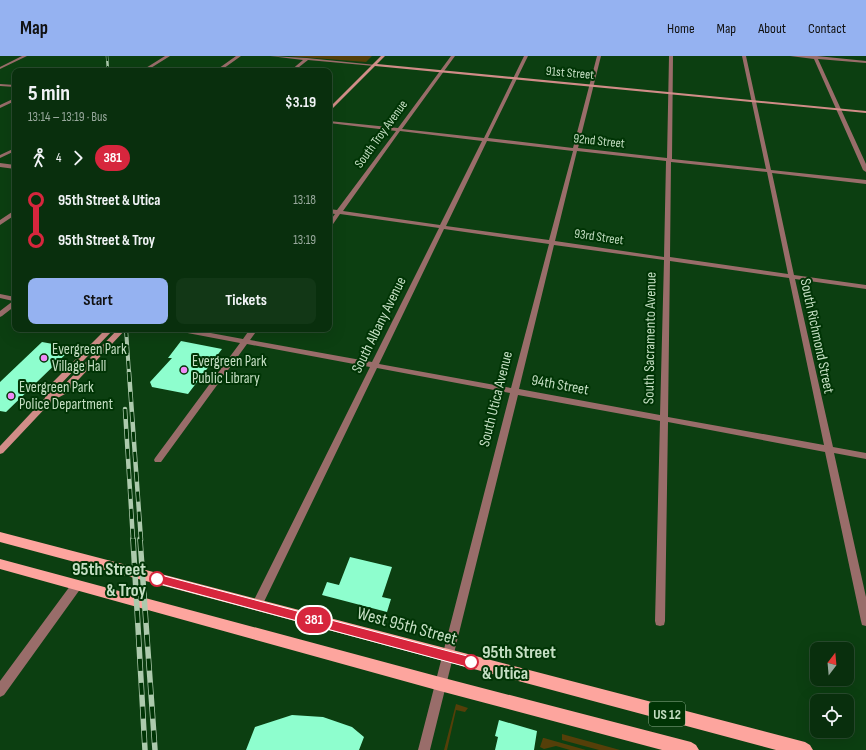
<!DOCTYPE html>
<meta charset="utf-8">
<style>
:root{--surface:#092f0d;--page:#123716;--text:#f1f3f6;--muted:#99a99d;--line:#294a2e;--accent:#95b2f1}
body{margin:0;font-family:"Sofia Sans Condensed",sans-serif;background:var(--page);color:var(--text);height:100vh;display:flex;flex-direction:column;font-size:15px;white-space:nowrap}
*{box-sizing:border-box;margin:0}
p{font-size:13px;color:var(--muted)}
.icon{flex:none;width:22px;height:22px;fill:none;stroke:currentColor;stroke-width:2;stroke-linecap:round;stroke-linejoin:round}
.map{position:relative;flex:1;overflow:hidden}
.drawer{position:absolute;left:12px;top:12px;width:320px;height:264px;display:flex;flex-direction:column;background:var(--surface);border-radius:8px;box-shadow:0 4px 16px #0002,0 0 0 1px var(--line)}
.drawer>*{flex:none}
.badge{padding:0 8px;border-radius:13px;font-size:14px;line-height:26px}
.needle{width:26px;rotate:16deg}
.controls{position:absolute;left:810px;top:586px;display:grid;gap:8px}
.controls a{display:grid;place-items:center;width:44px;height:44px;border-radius:8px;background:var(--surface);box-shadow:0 4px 16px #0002,0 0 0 1px var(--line);font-size:20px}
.map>.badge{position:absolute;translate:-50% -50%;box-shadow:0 0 0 2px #fff}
.legs{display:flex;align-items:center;gap:6px;height:44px;padding:0 16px;font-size:13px}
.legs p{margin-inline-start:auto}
.summary{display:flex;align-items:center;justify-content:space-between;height:68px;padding:0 16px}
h1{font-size:22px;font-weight:700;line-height:30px}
.action{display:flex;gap:8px;margin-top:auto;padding:8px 16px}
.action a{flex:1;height:46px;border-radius:8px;background:var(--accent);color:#111;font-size:16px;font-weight:700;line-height:46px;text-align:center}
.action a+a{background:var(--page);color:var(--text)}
ul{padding:0 16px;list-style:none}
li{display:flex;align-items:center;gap:14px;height:40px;font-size:15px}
li i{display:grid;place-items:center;width:6px;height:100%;margin:0 5px;background:currentColor}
li i::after{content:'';width:10px;height:10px;margin:-5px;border:3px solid;border-radius:50%;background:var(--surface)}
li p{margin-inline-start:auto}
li:first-child i{background:linear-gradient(#0000 50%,currentColor 0)}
li:last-child i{background:linear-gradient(currentColor 50%,#0000 0)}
header{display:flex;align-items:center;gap:24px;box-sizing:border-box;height:56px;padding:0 20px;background:var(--accent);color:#111}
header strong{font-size:19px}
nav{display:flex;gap:22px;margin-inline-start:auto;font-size:14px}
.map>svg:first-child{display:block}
</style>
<header>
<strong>Map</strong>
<nav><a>Home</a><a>Map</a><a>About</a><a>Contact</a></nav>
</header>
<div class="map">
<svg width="866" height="694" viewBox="0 0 866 694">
<rect width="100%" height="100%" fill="#0c3f11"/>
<path fill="#553f09" d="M288,0H372L366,6Z
M456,648L468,652L465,656L456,654L447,694H444Z
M562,678L620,694H599L562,684Z
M543,682H544L586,694H570L556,690L544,693L540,691Z"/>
<path fill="#8efece" d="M181,285L222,293L188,338L152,331L150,326L172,302H168Z
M42,286L53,288L51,290L70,294L6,356L0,355V326Z
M350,501L392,511L382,541L391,543L387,556L322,539L327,526L339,529Z
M292,659L323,661L352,671L364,681L359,694H246L255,671Z
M499,664L537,675L534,694H495L498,681L495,680Z"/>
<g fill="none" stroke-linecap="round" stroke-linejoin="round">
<path fill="#996d6a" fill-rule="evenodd" d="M22,0H27L0,13V11Z
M165,0H170L146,15H141Z
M236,0H241L220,15H215Z
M270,0L307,2L376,9L374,10L308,4L294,15H290L303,4Z
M451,0H455L402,73L484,82L524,0H528L488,82L573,92L597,0H601L578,92L667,102L669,0H673L672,103L766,113L742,0H746L771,114L866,124V128L772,117L794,219L866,229V233L795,223L833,391L866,397V403L834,397L866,541V570L862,569L861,565L825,396L668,366L665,565L664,569L660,570L656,569L655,565L660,365L518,339L430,694H418L510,337L377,312L261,552L257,554L253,552L252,549L253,546L370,311L247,288L161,406H155L154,404L155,402L240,287L177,275L173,273H189L243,283L250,273H258L250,284L372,306L439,172L340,158L331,171L329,172V166L335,158L329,157V153L337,154L396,75L329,67V65L398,72ZM400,75L482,85L440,169L343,155ZM487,85L573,95L549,184L446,170ZM577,95L666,105L664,201L555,185ZM671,106L767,116L788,218L670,201ZM444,173L549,188L511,332L379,308ZM554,189L664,204L660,359L519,333ZM670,205L789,222L824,389L668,361Z
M790,0H817L866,5V7L818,3L866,108V116L863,114L814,3Z
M0,28L15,29V31L0,30Z
M15,42V45L0,52V49Z
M15,92V95L0,102V99Z
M0,107L15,109V113L0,111Z
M15,154V159L0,169V164Z
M0,238L15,241V250L2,260L0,261V255L13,245L0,242Z
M77,524L81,526L82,529L81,532L4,639L0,641V625L73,526Z"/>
<path fill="#d18d88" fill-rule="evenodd" d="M381,0H385L377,8L866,55V57L375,10L329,56V52Z
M106,273H114L55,334L54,337L59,334L118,273H126L65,338L52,345L3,397L0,398V390L45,342L48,331Z"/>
<path fill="#fda59e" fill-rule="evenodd" d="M0,476L805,686L810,689L813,694H776L0,486Z
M0,503L440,621L691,686L696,689L699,694H662L440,635L0,513Z"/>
<g stroke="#adcaad" stroke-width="2.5">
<path id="rail-far3" d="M107,0L108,15"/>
</g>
<g stroke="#adcaad" stroke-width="4">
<path id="rail-far2" d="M126,273L129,317"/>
</g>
<g stroke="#adcaad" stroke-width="4.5">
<path id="rail-far1" d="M129,316L141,484
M125,353L133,484"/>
</g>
<g stroke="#adcaad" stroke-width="5.5">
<path id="rail" d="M133,483L145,694
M140,483L155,694"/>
</g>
<use href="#rail-far3" stroke="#003405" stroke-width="1.5" stroke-dasharray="5" stroke-linecap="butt"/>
<use href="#rail-far2" stroke="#003405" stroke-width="2.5" stroke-dasharray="8" stroke-linecap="butt"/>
<use href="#rail-far1" stroke="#003405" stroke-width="3" stroke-dasharray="10" stroke-linecap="butt"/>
<use href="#rail" stroke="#003405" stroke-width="4" stroke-dasharray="12" stroke-linecap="butt"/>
</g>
<path fill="#d7263d" stroke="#fff" d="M157,518L471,601L475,603L476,606L475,610L471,612L157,527L154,526L152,523L154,520Z"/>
<g fill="#ef8bf7" stroke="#003405" stroke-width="1.5">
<circle cx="44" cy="302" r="4"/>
<circle cx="184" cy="314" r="4"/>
<circle cx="11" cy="340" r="4"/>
</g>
<g fill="#fff" stroke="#d7263d" stroke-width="2">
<circle cx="157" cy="523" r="7"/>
<circle cx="471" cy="606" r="7"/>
</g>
<g text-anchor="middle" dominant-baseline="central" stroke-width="4" stroke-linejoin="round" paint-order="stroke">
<g font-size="13" fill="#c5dfc4" stroke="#003405">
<text transform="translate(570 17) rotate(5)">91st Street</text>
<text transform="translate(381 78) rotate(-54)">South Troy Avenue</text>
<text transform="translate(599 85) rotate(6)">92nd Street</text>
<text transform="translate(599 181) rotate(8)">93rd Street</text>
</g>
<rect fill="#003405" stroke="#8aac8b" stroke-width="1" x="649" y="646" width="36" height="24" rx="3"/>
<g font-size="14" font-weight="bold" fill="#c5dfc4">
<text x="667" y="658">US 12</text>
</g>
<g font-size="15" fill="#c5dfc4" stroke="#003405">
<text transform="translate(379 269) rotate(-64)">South Albany Avenue</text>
<text transform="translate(817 280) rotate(78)">South Richmond Street</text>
<text transform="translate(650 282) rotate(-89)">South Sacramento Avenue</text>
<text transform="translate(560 329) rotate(10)">94th Street</text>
<text transform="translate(496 343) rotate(-76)">South Utica Avenue</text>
</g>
<g font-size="15" fill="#c5dfc4" stroke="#003405" text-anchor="start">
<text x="52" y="293">Evergreen Park<tspan x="52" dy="17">Village Hall</tspan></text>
<text x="192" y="305">Evergreen Park<tspan x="192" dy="17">Public Library</tspan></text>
<text x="19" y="331">Evergreen Park<tspan x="19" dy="17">Police Department</tspan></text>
</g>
<g font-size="18" font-weight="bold" fill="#c5dfc4" stroke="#003405" text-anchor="end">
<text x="146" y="513">95th Street<tspan x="146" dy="21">&amp; Troy</tspan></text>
<text x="482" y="596" text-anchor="start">95th Street<tspan x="482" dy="21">&amp; Utica</tspan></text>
</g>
<g font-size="18" fill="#c5dfc4" stroke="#003405">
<text transform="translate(407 570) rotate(15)">West 95th Street</text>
</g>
</g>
</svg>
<div class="controls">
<a><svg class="needle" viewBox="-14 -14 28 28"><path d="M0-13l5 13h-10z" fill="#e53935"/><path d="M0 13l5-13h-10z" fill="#99a99d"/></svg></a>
<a><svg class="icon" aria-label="locate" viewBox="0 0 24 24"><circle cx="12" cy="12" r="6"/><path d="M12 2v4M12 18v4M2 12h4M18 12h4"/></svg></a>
</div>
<b class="badge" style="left:314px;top:564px;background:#d7263d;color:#fff">381</b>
<section class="drawer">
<div class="summary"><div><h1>5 min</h1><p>13:14 – 13:19 · Bus</p></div><b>$3.19</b></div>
<div class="legs"><svg class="icon" aria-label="walk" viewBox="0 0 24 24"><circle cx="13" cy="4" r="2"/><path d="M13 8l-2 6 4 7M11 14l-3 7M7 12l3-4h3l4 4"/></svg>4<svg class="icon" aria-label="forward" viewBox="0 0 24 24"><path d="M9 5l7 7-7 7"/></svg><b class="badge" style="background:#d7263d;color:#fff">381</b></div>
<ul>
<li><i style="color:#d7263d"></i><b>95th Street &amp; Utica</b><p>13:18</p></li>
<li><i style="color:#d7263d"></i><b>95th Street &amp; Troy</b><p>13:19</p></li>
</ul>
<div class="action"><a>Start</a><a>Tickets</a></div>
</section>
</div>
